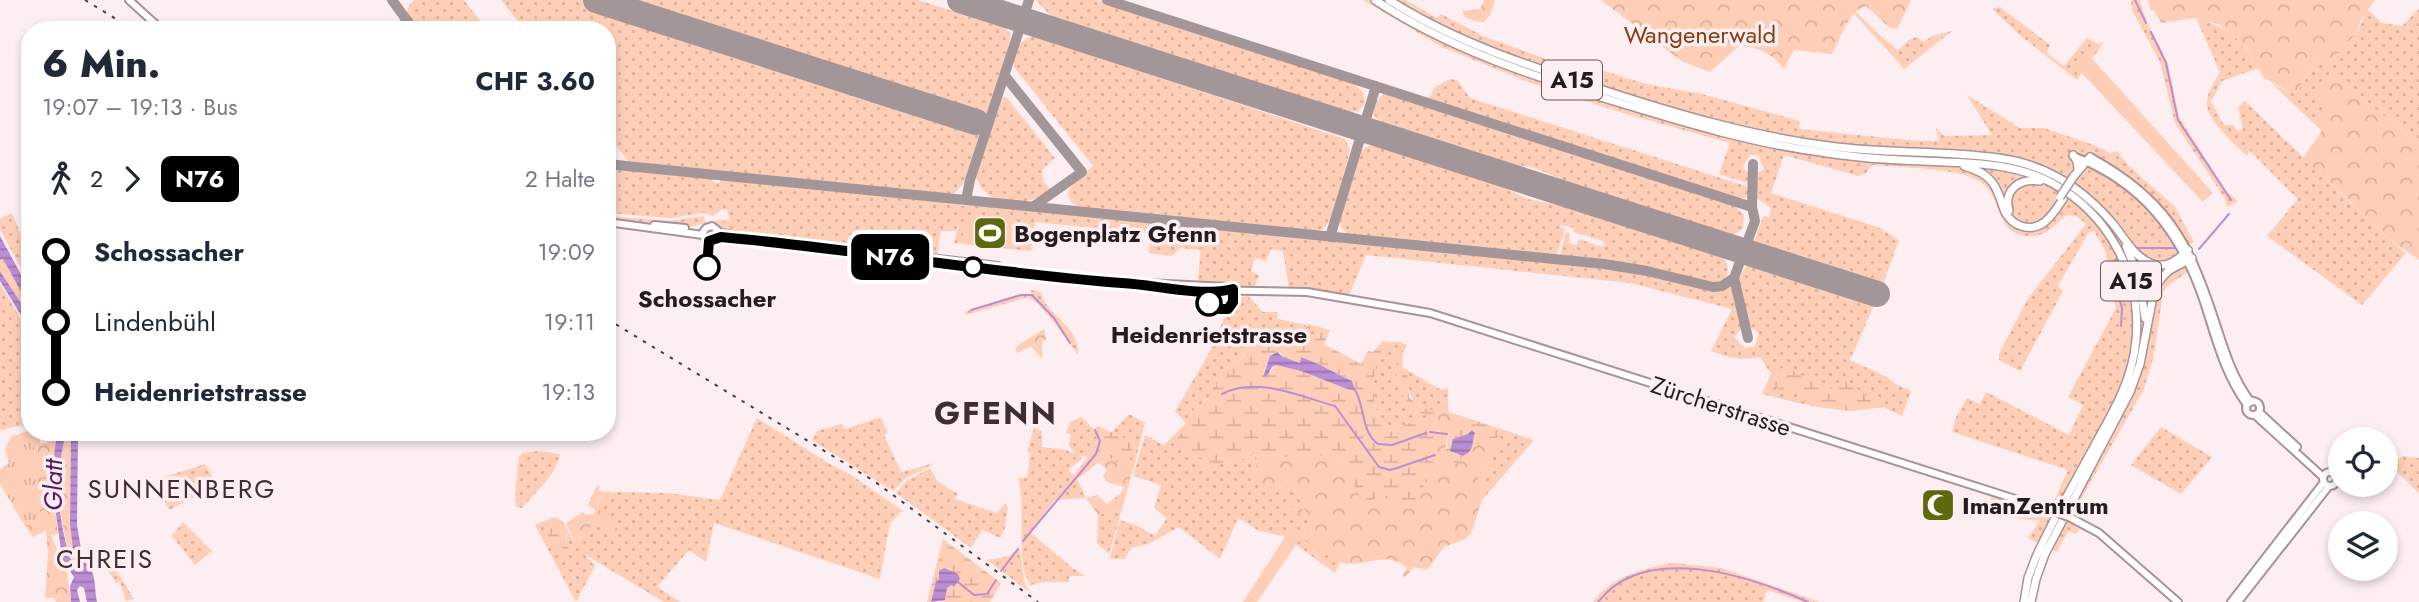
<!DOCTYPE html>
<html lang="de">
<meta charset="utf-8">
<style>
:root{--surface:#fff;--page:#f6f6f7;--text:#1f2937;--muted:#747a83}
body{margin:0;font-family:Jost,sans-serif;background:var(--page);color:var(--text);height:100vh;display:flex;flex-direction:column;font-size:26px;white-space:nowrap}
*{box-sizing:border-box;margin:0}
p{font-size:23px;color:var(--muted)}
.icon{flex:none;width:38px;height:38px;fill:none;stroke:currentColor;stroke-width:2;stroke-linecap:round;stroke-linejoin:round}
.map{position:relative;flex:1;overflow:hidden}
.side{position:absolute;left:21px;top:21px;width:595px;height:420px;display:flex;flex-direction:column;background:var(--surface);border-radius:28px;box-shadow:0 4px 10px #0003}
.side>*{flex:none}
.badge{padding:0 14px;border-radius:10px;font-size:24px;line-height:46px}
.buttons{position:absolute;left:2328px;top:427px;display:grid;gap:14px}
.buttons a{display:grid;place-items:center;width:70px;height:70px;border-radius:50%;background:var(--surface);box-shadow:0 4px 10px #0003;font-size:35px}
.map>.badge{position:absolute;translate:-50% -50%;box-shadow:0 0 0 4px #fff}
.legs{display:flex;align-items:center;gap:10px;height:77px;padding:0 21px;font-size:23px}
.legs p{margin-inline-start:auto}
.head{display:flex;align-items:center;justify-content:space-between;height:119px;padding:0 21px}
h1{font-size:38px;font-weight:800;line-height:52px}
ul{padding:0 21px;list-style:none}
li{display:flex;align-items:center;gap:24px;height:70px;font-size:26px}
li i{display:grid;place-items:center;width:10px;height:100%;margin:0 9px;background:currentColor}
li i::after{content:'';width:18px;height:18px;margin:-9px;border:5px solid;border-radius:50%;background:var(--surface)}
li p{margin-inline-start:auto}
li:first-child i{background:linear-gradient(#0000 50%,currentColor 0)}
li:last-child i{background:linear-gradient(currentColor 50%,#0000 0)}
.map>svg:first-child{display:block}
</style>
<div class="map">
<svg width="2419" height="602" viewBox="0 0 2419 602">
<defs>
<pattern id="grass-dots" width="8" height="8" patternUnits="userSpaceOnUse" patternTransform="scale(1.75)"><rect width="8" height="8" fill="#ffceb6"/><path d="M2 2h.1M6 6h.1" fill="none" stroke="#dab09c" stroke-width="1.8" stroke-linecap="round"/></pattern>
<pattern id="forest-crowns" width="20" height="18" patternUnits="userSpaceOnUse" patternTransform="scale(1.75)"><rect width="20" height="18" fill="#ffceb6"/><path d="M2 6a3 3 0 1 1 6 0M12 15a3 3 0 1 1 6 0" fill="none" stroke="#dab09c"/></pattern>
<pattern id="wetland-marsh" width="20" height="14" patternUnits="userSpaceOnUse" patternTransform="scale(1.75)"><rect width="20" height="14" fill="#ffceb6"/><path d="M1 5h8M5 5V1M11 12h8M15 12V8" fill="none" stroke="#dab09c"/></pattern>
<pattern id="park-tufts" width="24" height="20" patternUnits="userSpaceOnUse" patternTransform="scale(1.75)"><rect width="24" height="20" fill="#ffceb6"/><path d="M3 7l-1-3M5 7V3M7 7l1-3M15 17l-1-3M17 17v-4M19 17l1-3" fill="none" stroke="#dab09c"/></pattern>
<pattern id="water-rules" width="6" height="5" patternUnits="userSpaceOnUse" patternTransform="scale(1.75)"><rect width="6" height="5" fill="#bc8ed3"/><path d="M0 2.5h6" fill="none" stroke="#9973ab"/></pattern>
</defs>
<rect width="100%" height="100%" fill="#fdeef1"/>
<path fill="url(#grass-dots)" d="M415,0H464L487,30H418L407,13L409,5Z
M501,0H918L1003,27L1011,33L1006,58L967,179L955,193L950,194L628,161L607,134V30H525Z
M1036,0H1097L1351,81L1364,93L1365,103L1359,111L1348,112L1060,20L1049,14Z
M1363,0H1405L1437,18L1441,14L1483,36L1579,71L1584,65L1646,84L1702,94L1800,121L1799,129L1919,141H1939L1936,128L1944,136L1992,135L1967,95L2020,128H2044L2094,145L2111,153L2117,151L2129,166L2175,207L2194,242L2179,250L2176,257C2160,267 2149,261 2137,249L2134,252C2154,276 2164,263 2186,259L2158,277L2148,299L2134,253L2131,255L2141,286L2144,309L2149,311L2164,280L2185,264L2188,272L2167,286L2163,293L2154,355L2144,389L2090,483L2081,500L2074,526L2080,529L2076,534L2068,531L2057,552L2028,538L2040,521L2005,517L1999,510L2001,507L1988,508L1993,493L2050,510L2068,470L1952,432L1956,417L1967,398L1980,404L1986,392L2069,435L2083,405L2068,397L2116,308L2107,271L2106,252L2094,231L2089,232L2058,286L2063,291L2020,371L1999,360V354L2027,300L2086,224L2076,216L2067,215C2059,220 2054,228 2046,232C2040,236 2032,237 2025,236C1994,231 2002,194 1979,181C1956,167 1900,168 1872,165L1866,173L1858,176L1784,155L1771,193L1880,228L1899,240L1883,284L1754,242L1763,216L1769,217L1771,208L1755,197V175L1764,169L1758,155H1750L1742,168L1750,173V184L1719,174L1730,143L1626,114L1533,84L1442,47Z
M2131,0H2140L2145,18L2168,63L2179,117L2227,192L2238,201L2227,207L2225,199L2175,123L2160,62L2132,10Z
M2000,7L2050,45L2047,53L2064,66L2087,38L2099,44L2104,42L2077,80L2021,36L1992,9Z
M2419,9V144L2363,99L2334,72L2319,84L2328,107L2322,131L2272,84L2295,94L2319,60L2331,61L2355,35L2368,10L2382,23L2402,26Z
M1856,12L1883,38L1898,50L1910,39L1917,37L1924,42L1932,36L1952,31L1904,69C1888,49 1870,33 1854,13Z
M2196,18C2229,28 2241,38 2258,68L2222,81L2211,102L2224,125H2233L2238,131L2243,130L2238,108L2245,101L2384,235L2406,253L2362,305L2267,236L2298,199L2249,150L2247,156C2236,145 2206,120 2207,103C2207,92 2215,81 2220,72Z
M1034,36L1345,139L1350,150L1331,220L1323,229L1314,232L1082,209C1051,195 1081,178 1093,166L1014,67C1013,51 1018,40 1034,36Z
M1450,79L1457,80L1470,98L1749,187L1750,194L1745,198H1736L1428,100L1435,87Z
M1386,93L1733,204L1744,215L1743,228L1737,233L1731,235L1570,183L1535,168L1512,164L1381,123L1373,114C1373,103 1378,98 1386,93Z
M1003,97L1007,98L1055,158L1042,170L1043,181L1052,191C1028,208 977,208 976,170Z
M1373,145L1501,186L1528,199L1563,206L1723,257C1729,265 1729,271 1725,280L1707,283L1654,269L1564,257L1560,256L1565,235L1568,232L1570,235L1569,243L1576,245L1579,239L1602,247L1605,244L1603,241L1573,232L1574,228L1561,225L1560,227L1565,229L1557,254L1554,256L1347,234L1341,227L1339,214L1359,152L1366,147Z
M607,167L710,177L715,183H719L722,178L959,203L961,206L971,204L1031,209L1618,268L1668,278L1704,289L1734,287L1742,328L1734,337L1745,348L1755,346L1759,333L1749,327L1738,279L1747,265L1874,305L1850,360L1887,377L1894,383L1911,391L1902,416L1883,407L1850,411L1798,403L1762,394L1771,374L1760,357C1741,361 1729,358 1711,351L1732,309L1630,283L1366,255L1349,296L1289,289L1283,251L1271,249L1266,261L1255,258L1251,271L1259,275L1255,286L1247,289L1197,290L1201,247L1200,250L1180,248L1172,256L1149,253L1150,241L1153,237L1197,242L1201,246L1202,239L1035,222L1031,251L954,243L961,215L956,231H941L937,256L859,251L732,233L715,223L716,220L730,221L727,210L722,209L713,216L704,213L670,218L607,213Z
M12,213L30,257V274L25,276L0,229V218Z
M607,216L669,221L703,216L706,223L689,227L607,219Z
M0,284L30,334V424L0,430Z
M1031,290L1041,292C1046,317 1079,323 1078,355L1053,321L1037,303L1028,297L966,315L964,312L1021,294H1031Z
M1248,296L1263,312H1277L1278,319L1306,325L1304,329L1314,328L1322,331L1313,342C1293,338 1268,335 1250,346C1246,348 1242,358 1237,363L1232,361L1228,367L1248,366L1217,385L1215,395L1203,401L1214,464L1199,459L1192,461L1204,470H1213L1217,465L1257,455L1256,469L1253,474L1278,487L1304,493V496L1299,498L1307,510L1297,515H1308L1311,520L1301,538L1340,562L1335,573L1284,536L1259,531L1238,518L1220,559L1179,527L1148,544L1131,548L1125,559H1112L1110,558L1120,520L1138,526L1155,536L1167,518L1154,508L1161,485L1133,476L1145,435L1164,445L1186,423L1175,411L1208,355L1233,298Z
M1389,342H1400C1389,365 1399,409 1426,415V418L1416,420L1390,432C1372,422 1371,380 1377,362C1379,355 1384,348 1389,342Z
M1407,370L1441,390L1448,388V401L1441,402L1438,406L1437,411C1411,409 1407,393 1407,370Z
M1129,414L1145,423L1135,462H1129L1134,443L1111,433Z
M1458,415L1534,440L1482,500L1480,495L1482,483L1477,477L1488,467L1499,443L1456,424Z
M1081,417L1097,432L1100,448L1092,458L1079,455L1083,458L1069,469L1071,474H1075L1086,498L1055,500L1030,532L1074,569L1086,576H1069V582H1045L1031,585C1014,565 1027,507 1018,478H1027L1030,454L1027,452L1034,427L1042,431V447L1066,450L1076,454L1069,446L1071,435L1066,433L1070,422Z
M757,418L830,464L850,474L904,512H901L890,523L880,579L714,523L706,562L689,550L657,587L681,602H664L584,554L595,566L576,602L535,525L541,522L561,557L568,531L575,544L573,539L582,538L589,526L595,523L610,535L619,533L598,510L597,506L602,496L614,494V492L668,493L720,500Z
M878,418H881L888,433L884,435L901,472L935,463L905,479L893,491L812,440L817,431L842,424L845,429Z
M2161,427L2212,457L2181,494L2131,465Z
M2385,448L2398,459L2403,456L2419,458V493L2396,471L2398,468L2389,459L2385,461Z
M539,451L560,454C556,476 536,491 522,508L516,507L515,495L519,456L522,453Z
M205,464L218,485L169,510L160,493L158,479Z
M930,468L938,482L958,494L955,499L997,513L1005,503L1008,507L1005,528L1000,538L982,530L971,548L896,493L906,481Z
M1122,509L1109,554L1097,543L1098,515Z
M183,522L212,551L195,565L172,536Z
M1019,546L1025,584L1029,590L1028,591L987,560L1010,556Z
M111,554L118,573L134,599L126,601L120,582L116,583L100,558Z
M1674,563L1721,568L1820,602H1803L1767,590L1763,602H1593C1612,576 1643,568 1674,563Z"/>
<path fill="url(#forest-crowns)" d="M1484,0H1495L1490,15L1484,22L1474,21L1465,17L1462,11L1480,9Z
M1601,0H1911L1897,29L1890,28L1866,6C1849,10 1840,40 1832,54L1794,50L1784,69C1771,53 1759,47 1739,46L1710,72L1683,62Z
M2148,0H2375L2361,20L2355,35L2331,61L2319,60L2295,94L2264,78L2246,47L2220,25L2196,18L2161,23L2154,10L2151,11Z
M2334,72L2363,99L2419,144V260L2384,235L2340,191L2303,158L2323,129L2317,123L2328,107L2317,92L2319,83Z
M3,259L30,308V317L0,271V260Z
M1044,329L1046,340L1042,341V359L1031,346L1017,353L1015,347Z
M1448,401L1449,412L1458,415V421L1450,425L1445,451L1464,456L1474,437L1499,434L1501,437L1488,467L1477,477L1482,483L1480,495L1482,500L1471,534L1465,539L1444,547L1427,570L1414,567L1405,577L1403,575L1407,568C1384,549 1368,568 1343,563C1329,560 1314,545 1300,538L1305,532V526L1311,520L1308,516L1297,515L1291,512L1290,507L1299,505L1303,511L1306,510L1299,498L1304,496V493L1275,486L1263,490L1258,485H1252L1250,481L1256,469L1257,455L1302,458L1329,452L1340,457L1347,468L1385,493L1437,465L1434,440L1440,431L1435,426L1438,406L1441,402Z
M33,432H40V443H47V432H57L51,479L58,534L51,535L67,573L71,602H56L54,598H45L48,555L46,530L33,537L25,526L40,517Z
M65,432H71L70,524L76,564L75,566C65,549 57,496 58,476C59,461 64,447 65,432Z
M1095,447L1115,462H1135L1122,509L1098,515L1086,498L1097,495L1107,504L1121,493L1124,487L1107,482L1103,477L1107,470L1099,462L1079,478L1075,474Z
M597,485L600,486L599,491L614,492L608,497L601,496L597,506L598,510L610,515C611,522 620,530 618,536L610,535L594,523L589,527L591,533L573,539L566,523L583,512L586,515L594,514L595,510L588,505Z"/>
<path fill="url(#wetland-marsh)" fill-rule="evenodd" d="M1308,324L1330,330L1324,344L1361,364L1368,351L1373,352L1382,341L1389,342L1377,361L1373,382L1376,388C1371,401 1378,425 1390,432L1416,420L1426,418V415C1399,409 1389,365 1400,342L1407,345L1403,352L1402,368L1407,370L1409,397L1421,408L1437,411L1435,426L1441,436L1434,440L1437,464L1447,448L1450,425L1458,415L1503,430L1501,437L1481,440L1477,446L1474,447V437L1468,434L1453,439V453L1463,456L1459,462L1442,468L1437,465L1410,509L1402,507L1399,499L1393,502L1384,493L1364,505L1340,457L1329,452C1307,465 1279,453 1256,455C1243,457 1230,462 1217,465L1213,470L1204,471L1192,461L1195,458L1211,463L1172,443L1191,424L1194,408L1215,395L1217,377L1230,375L1227,372L1231,361L1237,363L1245,355L1241,343L1246,340L1253,345L1287,337L1313,342L1322,331L1314,328L1306,332L1304,329ZM1272,353H1281L1283,357L1300,363L1301,357C1318,363 1336,373 1352,381L1347,389L1301,371L1276,365L1267,376L1263,374Z
M1784,367L1837,391L1844,380L1883,407L1850,411L1810,406L1812,399L1766,385L1771,374Z
M1098,426L1134,443L1129,462H1115L1096,447L1097,439L1093,430Z
M555,517L562,521L568,531L565,539L570,552L560,557L541,522Z
M943,539L1001,583L990,602H940L947,588L952,585L955,574L948,570C938,580 935,589 931,602H927Z"/>
<path fill="url(#park-tufts)" d="M30,430V432H33L40,517L25,526L0,484V470L9,463L5,449L11,437Z"/>
<path fill="#ffceb6" d="M2090,56L2213,193L2203,202L2077,68Z
M965,218L1018,224L1015,248L962,242Z
M1292,526L1304,533L1257,602H1243Z"/>
<path fill="url(#water-rules)" d="M0,236L30,291V308L3,259L0,260Z
M0,271L30,317V330L0,281Z
M1277,352L1283,357L1300,363L1301,357C1318,363 1335,373 1352,381L1355,390L1347,389L1301,371L1276,365L1272,367L1267,376L1263,377L1270,356Z
M1472,430L1475,433C1471,444 1475,450 1463,456L1450,451L1453,439L1468,434Z
M57,432H65C64,447 59,461 58,475C57,498 63,548 75,566L70,524L71,432H78L77,525L83,561C97,569 94,588 97,602H87L84,588L80,586L77,590L80,602H71L70,586L74,577L63,560L61,550L51,479Z
M944,568L958,574L960,579L954,587L952,585L947,588L945,600L931,602L936,582L939,579V571Z"/>
<g fill="none" stroke-linecap="round" stroke-linejoin="round">
<path stroke="#bc8ed3" stroke-width="2" d="M2135,0L2146,23
M2151,32L2166,63L2178,120L2231,200
M2137,248H2175
M2199,249L2229,214
M2116,259L2111,266L2122,308L2121,326
M971,310L1021,295H1032L1054,318L1070,343
M1355,390C1365,406 1361,432 1378,444L1392,445L1426,433
M1222,394C1257,376 1298,396 1335,406L1379,467L1390,470L1397,468L1435,455
M1430,432L1447,434
M1023,541L1096,454L1100,441L1095,430
M1001,571L1018,549
M958,582L974,595L987,594L996,580
M1598,602C1645,541 1750,576 1808,602"/>
<path stroke="#a29698" stroke-width="10" d="M392,0L414,30
M961,0L976,5
M396,30L408,21
M1005,76L1082,172L1034,206
M607,164L1604,264L1647,271L1713,287L1722,286L1734,278L1755,221L1752,207L1107,0
M966,200L970,180L1029,0
M1752,207L1753,164
M1330,237L1376,86
M1734,278L1748,338"/>
<path stroke="#a29698" stroke-width="26" d="M596,0L976,122
M960,0L1877,294"/>
<g stroke="#a99298" stroke-width="10">
<path id="major" d="M129,0L162,30
M2073,156C2143,183 2181,233 2204,302C2216,339 2224,373 2247,405
M2090,157C2165,198 2188,239 2214,318C2224,348 2232,377 2251,402
M607,222L703,235
M654,225L685,228
M779,243L721,233L712,226L706,228L703,232L705,239L709,241L726,238L1085,280L1228,287
M897,254L998,266
M1149,285L1197,290L1307,292L1430,313L2050,510
M2246 408a7 7 0 1 1 14 0a7 7 0 1 1-14 0Z
M2259,412L2297,447
M2255,415L2323,477
M2323 479a7 7 0 1 1 14 0a7 7 0 1 1-14 0Z
M2071,518L2099,533L2178,602
M2231,602L2324,482
M2238,602L2329,486"/>
</g>
<g stroke="#a99298" stroke-width="10">
<path id="highway" d="M1375,0C1449,49 1533,76 1617,102C1686,123 1755,144 1827,153C1859,158 1892,160 1924,161C1968,163 2013,162 2052,183C2109,214 2142,276 2136,340C2133,377 2115,409 2097,441C2077,479 2054,517 2036,557L2028,578L2024,602
M1389,0C1455,42 1529,66 1603,90C1677,114 1751,136 1829,146C1885,154 1942,150 1998,158C2046,164 2084,189 2114,225C2124,238 2135,257 2150,263C2165,270 2178,260 2188,250
M2073,155L2077,161L2078,169
M1964,166C1975,169 1985,173 1992,182C1999,191 2001,202 2005,212C2009,219 2014,224 2021,226C2042,233 2053,214 2063,199
M2074,176L2090,157
M2009,211C2003,189 2020,178 2040,181
M2126,246L2139,278L2145,318
M2031,602L2036,579L2045,554L2130,392L2140,364L2155,286L2168,271L2192,258L2185,253"/>
</g>
<use href="#major" stroke="#fff" stroke-width="6"/>
<use href="#highway" stroke="#fff" stroke-width="7"/>
<path stroke="#463d3f" stroke-width="2" stroke-dasharray="3.5 7" stroke-linecap="butt" d="M85,0L134,30
M607,319L874,481L1038,602"/>
<g stroke="#a99298" stroke-width="10" stroke-linecap="butt">
<path id="major-bridge" d="M2050,510L2071,518"/>
</g>
<g stroke="#a99298" stroke-width="10" stroke-linecap="butt">
<path id="highway-bridge" d="M2060,197L2074,176"/>
</g>
<use href="#major-bridge" stroke="#fff" stroke-width="6"/>
<use href="#highway-bridge" stroke="#fff" stroke-width="7"/>
</g>
<g fill="none" stroke-linecap="round" stroke-linejoin="round">
<g stroke="#fff" stroke-width="16">
<path id="line-1" d="M707,267L709,241L721,237C855,249 988,273 1122,283C1158,285 1198,297 1233,289V302L1228,309H1220L1209,303"/>
</g>
<use href="#line-1" stroke="#000" stroke-width="10"/>
</g>
<defs>
<g id="stadium-square" transform="scale(1.75)"><rect x="-9" y="-9" width="18" height="18" rx="4" fill="#5e680c" stroke="#fdeef1"/><path d="M0-5a6.5 5 0 1 0 0 10a6.5 5 0 1 0 0-10ZM-3.5-1.8h7v3.6h-7Z" fill="#fff"/></g>
<g id="mosque-square" transform="scale(1.75)"><rect x="-9" y="-9" width="18" height="18" rx="4" fill="#5e680c" stroke="#fdeef1"/><path d="M3.5-4.9A6 6 0 1 0 3.5 4.9A5 5 0 1 1 3.5-4.9Z" fill="#fff"/></g>
</defs>
<g fill-rule="evenodd">
<use href="#stadium-square" x="990" y="233"/>
<use href="#mosque-square" x="1938" y="505"/>
</g>
<g fill="#fff" stroke="#000" stroke-width="3.5">
<circle cx="707" cy="267" r="12"/>
<circle cx="973" cy="267" r="9"/>
<circle cx="1209" cy="303" r="12"/>
</g>
<g text-anchor="middle" dominant-baseline="central" stroke-width="7" stroke-linejoin="round" paint-order="stroke">
<g fill="#fdeef1" stroke="#655b5d" stroke-width="2">
<rect x="1542" y="60.5" width="60" height="39" rx="5"/>
<rect x="2101" y="261.5" width="60" height="39" rx="5"/>
</g>
<g font-size="23" font-weight="bold" fill="#241c1e">
<text x="1572" y="80">A15</text>
<text x="2131" y="281">A15</text>
</g>
<g font-size="24" fill="#863e14" stroke="#fdeef1">
<text x="1700" y="34">Wangenerwald</text>
</g>
<g font-size="24" font-weight="bold" fill="#241c1e" stroke="#fdeef1" text-anchor="start">
<text x="1014" y="233">Bogenplatz Gfenn</text>
<text x="1962" y="505">ImanZentrum</text>
</g>
<g font-size="24" font-weight="bold" fill="#241c1e" stroke="#fdeef1">
<text x="707" y="298">Schossacher</text>
<text x="1209" y="334">Heidenrietstrasse</text>
</g>
<g font-size="24" fill="#241c1e" stroke="#fdeef1">
<text transform="translate(1721 406) rotate(18)">Zürcherstrasse</text>
</g>
<g font-size="26" font-style="italic" fill="#541b6d" stroke="#fdeef1">
<text transform="translate(53 485) rotate(-90)">Glatt</text>
</g>
<g font-size="26" letter-spacing="2" fill="#3f2d32" stroke="#fdeef1">
<text x="182" y="489">SUNNENBERG</text>
<text x="105" y="559">CHREIS</text>
</g>
<g font-size="32" font-weight="bold" letter-spacing="2" fill="#3f2d32" stroke="#fdeef1">
<text x="996" y="413">GFENN</text>
</g>
</g>
</svg>
<div class="buttons">
<a><svg class="icon" aria-label="locate" viewBox="0 0 24 24"><circle cx="12" cy="12" r="6"/><path d="M12 2v4M12 18v4M2 12h4M18 12h4"/></svg></a>
<a><svg class="icon" aria-label="layers" viewBox="0 0 24 24"><path d="M12 4l9 5-9 5-9-5zM3 14l9 5 9-5"/></svg></a>
</div>
<b class="badge" style="left:890px;top:257px;background:#000;color:#fff">N76</b>
<section class="side">
<div class="head"><div><h1>6 Min.</h1><p>19:07 – 19:13 · Bus</p></div><b>CHF 3.60</b></div>
<div class="legs"><svg class="icon" aria-label="walk" viewBox="0 0 24 24"><circle cx="13" cy="4" r="2"/><path d="M13 8l-2 6 4 7M11 14l-3 7M7 12l3-4h3l4 4"/></svg>2<svg class="icon" aria-label="forward" viewBox="0 0 24 24"><path d="M9 5l7 7-7 7"/></svg><b class="badge" style="background:#000;color:#fff">N76</b><p>2 Halte</p></div>
<ul>
<li><i style="color:#000"></i><b>Schossacher</b><p>19:09</p></li>
<li><i style="color:#000"></i><span>Lindenbühl</span><p>19:11</p></li>
<li><i style="color:#000"></i><b>Heidenrietstrasse</b><p>19:13</p></li>
</ul>
</section>
</div>
